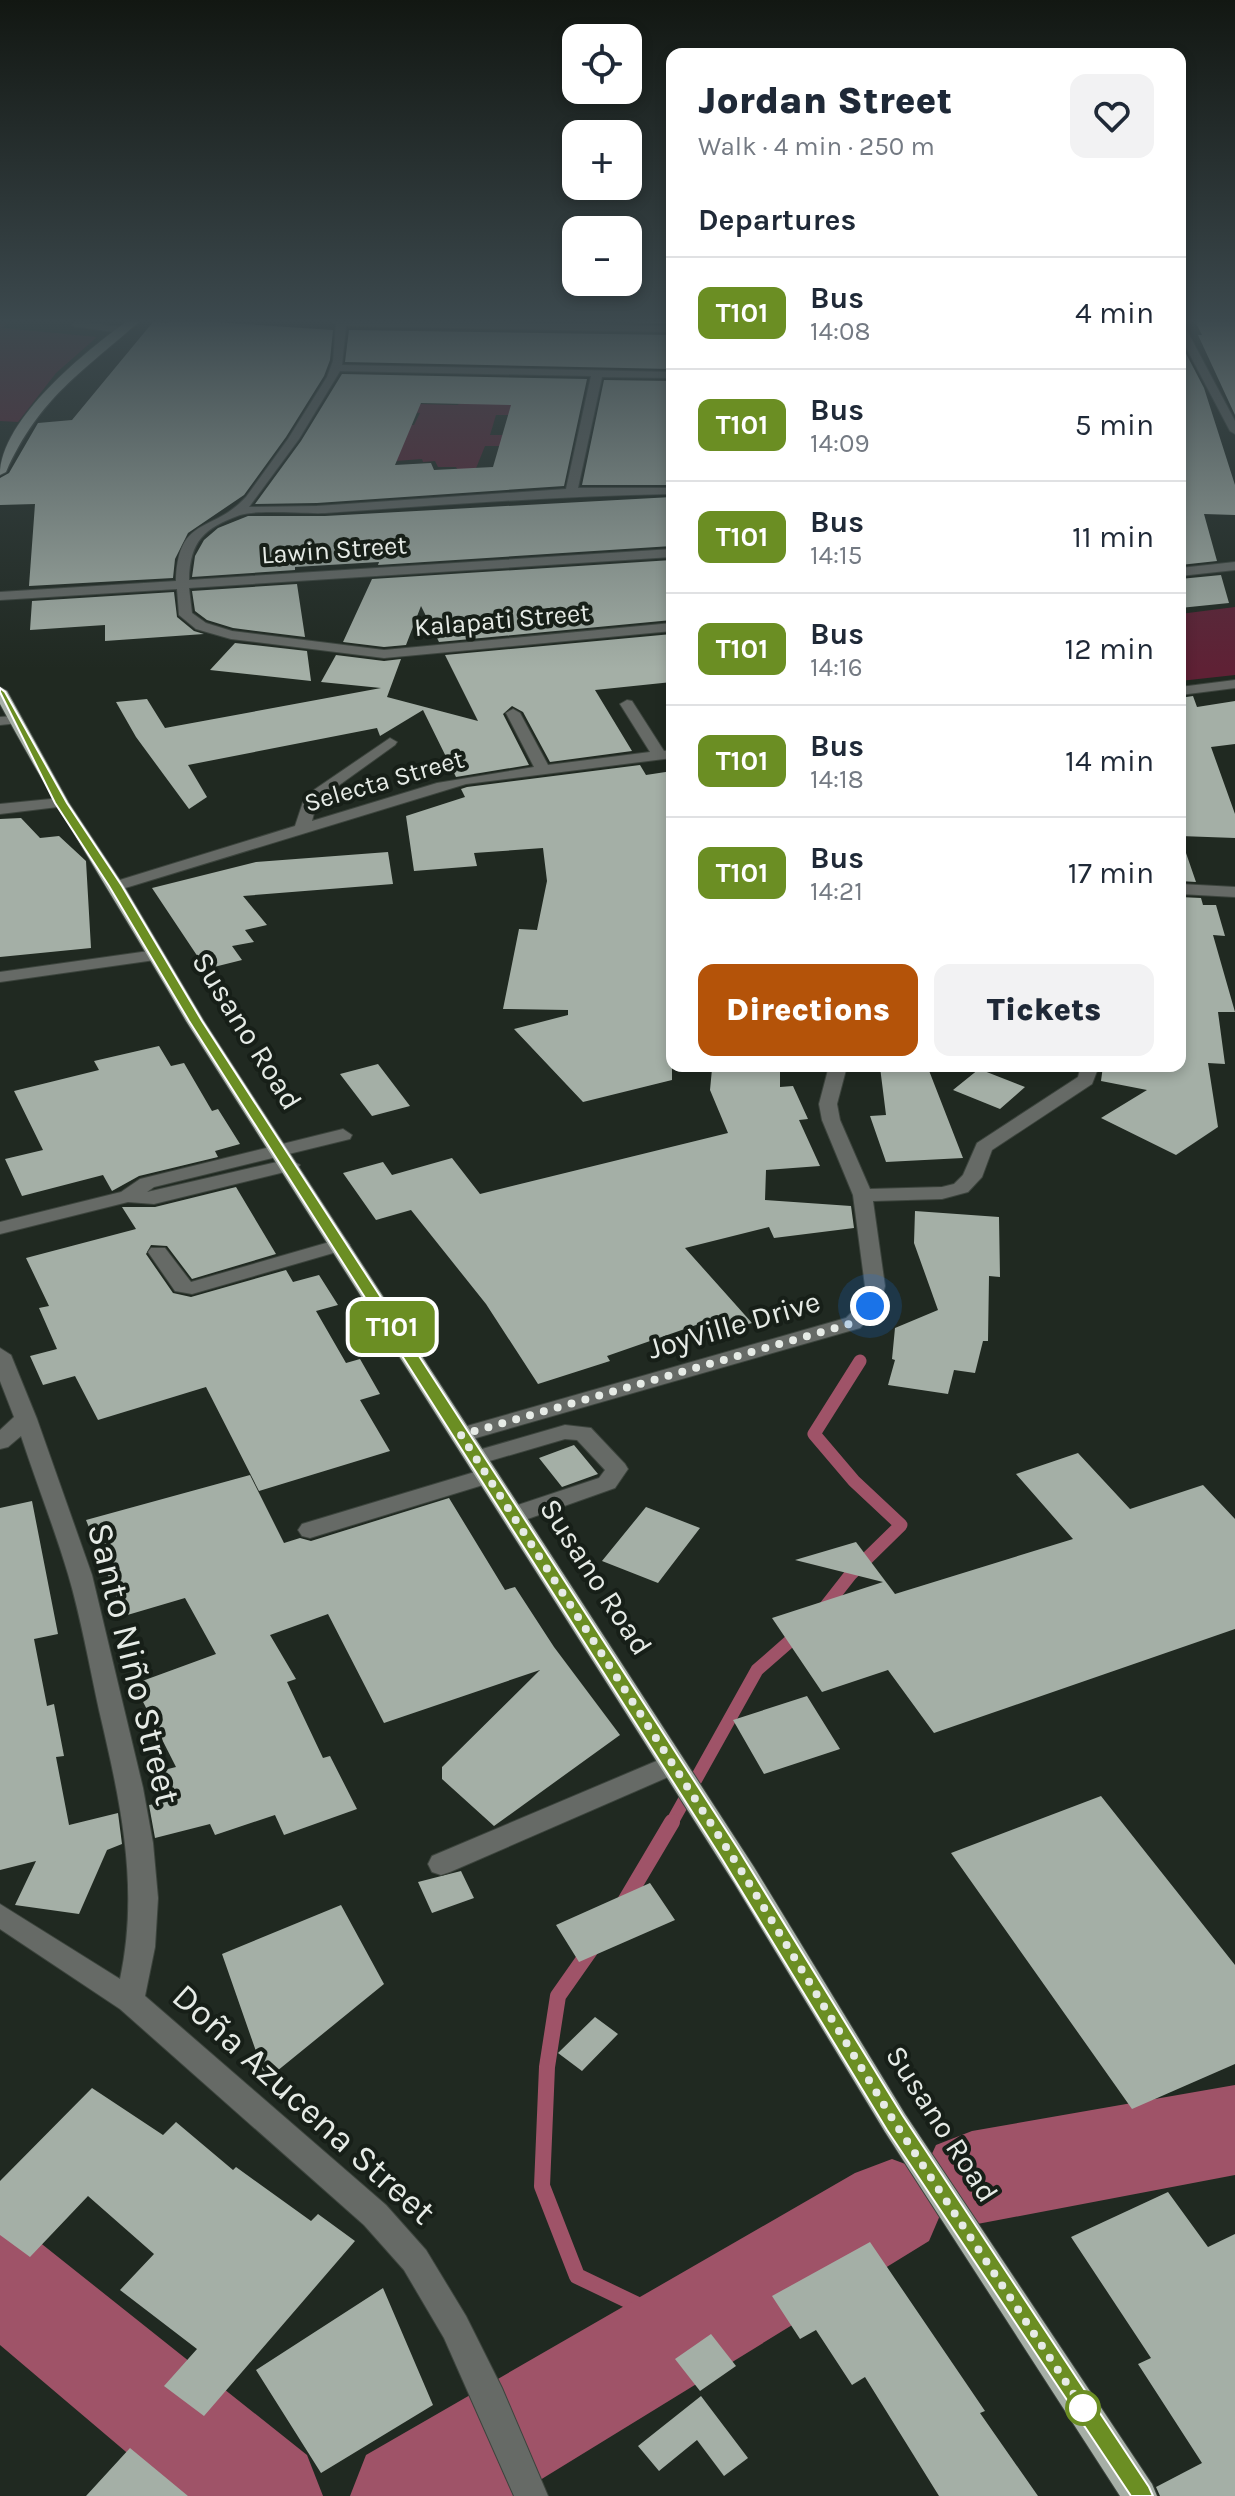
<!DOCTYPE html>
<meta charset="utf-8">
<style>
:root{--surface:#fff;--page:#f2f2f3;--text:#1f2937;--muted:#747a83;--line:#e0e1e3;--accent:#b45309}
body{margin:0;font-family:Karla,sans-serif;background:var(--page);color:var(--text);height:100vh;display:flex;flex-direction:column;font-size:30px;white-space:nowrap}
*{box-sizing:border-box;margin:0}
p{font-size:26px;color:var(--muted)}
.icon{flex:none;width:44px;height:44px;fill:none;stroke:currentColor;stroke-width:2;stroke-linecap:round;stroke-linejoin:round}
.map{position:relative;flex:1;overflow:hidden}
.drawer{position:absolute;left:666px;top:48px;width:520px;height:1024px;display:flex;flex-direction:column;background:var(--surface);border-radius:16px;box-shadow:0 4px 12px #0003}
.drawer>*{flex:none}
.badge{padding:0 16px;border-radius:12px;font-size:28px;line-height:52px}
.fabs{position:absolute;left:562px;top:24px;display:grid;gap:16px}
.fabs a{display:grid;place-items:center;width:80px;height:80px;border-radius:16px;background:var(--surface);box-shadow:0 4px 12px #0003;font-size:40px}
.you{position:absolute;width:40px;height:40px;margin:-20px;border:6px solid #fff;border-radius:50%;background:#1a73e8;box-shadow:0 0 0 12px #1a73e833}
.map>.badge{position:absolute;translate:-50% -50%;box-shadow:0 0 0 4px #fff}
h2{padding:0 32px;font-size:30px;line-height:72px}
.round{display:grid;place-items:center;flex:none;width:84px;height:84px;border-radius:16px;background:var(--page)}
.summary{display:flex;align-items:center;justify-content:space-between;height:136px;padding:0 32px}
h1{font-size:38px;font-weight:800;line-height:60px}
.button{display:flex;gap:16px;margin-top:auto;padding:16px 32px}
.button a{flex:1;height:92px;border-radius:16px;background:var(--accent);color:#fff;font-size:32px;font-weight:800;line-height:92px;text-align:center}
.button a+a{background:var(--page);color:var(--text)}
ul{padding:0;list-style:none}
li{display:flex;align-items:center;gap:24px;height:112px;padding:0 32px;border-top:2px solid var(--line)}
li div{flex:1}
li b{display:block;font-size:30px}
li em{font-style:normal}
li .badge{min-width:88px;font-weight:700;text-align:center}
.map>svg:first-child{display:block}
</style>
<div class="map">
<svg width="1235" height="2496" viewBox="0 0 1235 2496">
<rect width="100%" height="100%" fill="#202921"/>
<path fill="#5f2135" d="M0,319H15L2,328L97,337L56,373L18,422L0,421Z
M504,386L523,415H496L490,435H509L505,446H485L468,488L456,467H438L435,461L423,462L422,459L382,462L398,425H414L420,413L412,412L417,404L457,405Z
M1235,607V675L1180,681V614Z"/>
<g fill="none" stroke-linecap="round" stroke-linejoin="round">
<path stroke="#9f5368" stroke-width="13" d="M822,1611L851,1574L901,1525L854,1481L814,1434L860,1361
M671,1824L757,1670L798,1634"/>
<path stroke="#9f5368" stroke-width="16" d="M624,1903L672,1822
M591,1949L558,1996L547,2067L542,2186L577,2276L688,2329"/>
<path fill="#9f5368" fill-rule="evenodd" d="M1235,2085V2175L972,2225L941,2213L929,2241L514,2496H350L366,2455L855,2173L892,2159L924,2171L936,2145L972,2131Z
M0,2227L38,2241L307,2455L323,2496H178L0,2345Z"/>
</g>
<path fill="#a4afa6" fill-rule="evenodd" d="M171,319L333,330L330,360L324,376L286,437L244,495L188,533L175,559L173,578L29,586L35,504L0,505V478L9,473L38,423L72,420L153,322L168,323Z
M499,319H647L669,320L668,323Z
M1194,319H1235V415L1198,335H1202Z
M349,330L672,335V369L345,362Z
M1180,342L1204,388L1235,485V515L1204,514L1217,561L1180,565Z
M342,374L587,379L564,486L317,503L255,504L301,441ZM421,403L511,405L493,467L434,470L431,463L395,465Z
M604,380L672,381L667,453H672V485H582Z
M672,497V546L378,565L379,562L295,567V570L192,577L195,556L204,540L218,528L248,516H325Z
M672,560V620L439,642L421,606L406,645L384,647L343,642L372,579Z
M1221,575L1229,603L1180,608V579Z
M297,584L305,637L233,628L207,620L195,611L192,591Z
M174,592L177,617L194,631L204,634L105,641V625L30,630L32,601Z
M672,634V682L595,690L632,751L550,762L523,712L512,706L503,714L529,765L456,777L423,710L380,736L377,728L188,765L207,797L189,809L136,737L116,702L147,699L165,728L381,688L321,682L336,655L384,661L401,659L387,697L478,721L445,655Z
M235,643L307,651L311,681L210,670Z
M1193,696L1197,707L1235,701V744L1211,747L1235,814V838L1180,836V698Z
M640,765L646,775L672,771V1080L583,1102L514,1029L568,1015V1010L503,1009L519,929L537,930L547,881L543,848L474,853L477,866L414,871L406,816L465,797L461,789L467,787Z
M21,818L40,838L59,836L86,861L91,948L0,957V819Z
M388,852L393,884L243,896L267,925L245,930L254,942L232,946L242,960L206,969L152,888L256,862Z
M1186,853L1196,882L1180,881V854Z
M1180,897L1201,898L1203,905H1216L1225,936L1213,935L1235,1012H1218L1225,1064L1208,1063L1218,1127L1176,1155L1101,1118L1147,1090L1101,1081L1103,1066H1180Z
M159,1046L171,1066L184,1063L212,1111L218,1109L240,1144L215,1151L218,1157L139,1176L112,1191L103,1175L22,1196L5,1159L43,1150L14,1091L99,1070L94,1061Z
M378,1064L410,1106L372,1116L340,1074Z
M742,1066H780V1087L793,1086L808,1119L799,1120L820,1166L766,1170L765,1200L851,1206L854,1228L774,1238L769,1227L685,1248L752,1323L710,1336L699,1324L607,1356L610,1361L538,1384L486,1304L411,1210L376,1220L343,1173L383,1162L392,1175L452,1158L480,1194L728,1133L710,1090L712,1069L742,1071Z
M880,1067L928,1068L963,1158L886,1162L870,1116L886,1115Z
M979,1069L1025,1087L1000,1109L953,1090Z
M236,1187L276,1254L192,1279L167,1246L151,1245L146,1254L173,1293L191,1297L286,1270L293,1282L319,1275L338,1305L316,1311L346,1363L360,1359L380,1394L360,1400L390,1451L259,1491L206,1387L98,1420L75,1376L43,1385L30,1356L57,1349L39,1308L49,1306L26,1258L136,1229L122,1207H155Z
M915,1211L999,1217L1000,1277L989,1276L988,1341H983L975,1373L954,1370L948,1394L888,1385L895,1360L892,1359L895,1328L938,1310L914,1243Z
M574,1445L598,1474L562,1487L539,1458Z
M1078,1453L1130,1509L1203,1485L1235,1519V1629L934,1733L888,1670L822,1692L772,1618L883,1582L795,1560L856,1542L895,1594L1073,1539L1016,1474Z
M250,1475L284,1543L300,1538L311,1541L449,1498L505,1590L515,1587L554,1647L620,1735L494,1826L442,1779V1767L540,1670L384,1723L328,1614L270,1635L296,1679L287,1682L323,1758L330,1756L357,1809L284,1835L275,1815L215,1835L210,1824L155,1838L149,1805L160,1803L152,1773L176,1767L134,1684L216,1654L185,1598L124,1616L86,1520Z
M32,1501L58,1634L34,1639L47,1706L54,1704L64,1756L56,1757L69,1825L118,1813L122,1844L107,1850L79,1914L15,1905L36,1861L0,1870V1508Z
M646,1507L700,1528L658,1583L602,1561Z
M807,1696L840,1749L764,1774L733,1720Z
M1101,1796L1235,1965V2064L1132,2109L951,1853Z
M461,1871L474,1898L432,1913L418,1882Z
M650,1883L675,1920L579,1962L556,1925Z
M341,1905L384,1984L266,2080L222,1954Z
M595,2017L618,2034L582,2071L558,2053Z
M92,2088L163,2135L176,2122L233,2170L236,2167L311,2221L318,2214L355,2241L204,2416L164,2386L197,2349L120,2290L154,2254L88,2196L30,2257L0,2235V2181Z
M1168,2192L1208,2247L1235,2234V2496H1160L1156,2487L1202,2463L1138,2364L1151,2358L1071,2237Z
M870,2242L985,2411L980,2413L1038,2496H939L865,2377L852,2385L816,2330L800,2339L772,2296Z
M383,2288L433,2405L321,2473L256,2370Z
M711,2334L736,2366L700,2391L675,2359Z
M701,2396L748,2458L724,2476L697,2440L659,2471L638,2446Z
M130,2448L188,2496H86Z"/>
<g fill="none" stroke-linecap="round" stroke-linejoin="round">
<g stroke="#3c443d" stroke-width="2">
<path id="minor" d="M328,319L672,326V332L346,326L342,365L672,372V378L602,377L578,488H672V494C556,496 441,505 325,513C304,514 258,509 240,515C204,528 190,541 189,580L672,549V557L189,588L192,613L206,623L232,631L384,650L672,623V631L384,658L231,639L196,629L179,615L177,589L0,600V592L176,581C178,515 212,534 246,497L288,439L327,377L333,361L336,324ZM340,371L591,376L566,489L317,506L249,507L299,439Z
M75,321L121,327L126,330L121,333L72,326Z
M1180,324L1185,327L1235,421V434L1230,431L1180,336Z
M1235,562V570L1180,576V568Z
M1235,680V688L1180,695V687Z
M627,700L632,701L664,751L672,750V758L466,784L122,889H110L108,886L110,883L295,826L305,796L390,738L397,742L395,745L317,801L312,821L437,783L534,767L506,713L513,709L520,713L548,765L650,752L620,704Z
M0,717L14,716L21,720L19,723L0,725Z
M61,798L66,800V806L0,814V804Z
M1180,884L1235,887V897L1180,894Z
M156,950L164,955L162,959L0,982V972Z
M829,1066H847L837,1104L840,1120L870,1189L942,1187L954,1184L963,1175L977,1143L1078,1077L1081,1066H1099L1092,1084L992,1150L982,1177L968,1192L942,1199L873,1201L885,1286L880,1306L860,1328L469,1440H453L450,1435L453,1430L846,1318L860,1304L865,1286L853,1195L822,1120L819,1104Z
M343,1129L352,1135L350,1139L154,1187L147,1192L290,1159L300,1165L297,1169L154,1204L128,1202L0,1234V1222L121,1192L140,1179Z
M340,1239L347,1241L350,1245L347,1249L192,1294L175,1291L148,1252L151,1248H165L191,1282Z
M0,1348L11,1355L37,1419L92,1575L143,1788L153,1843L158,1898L155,1947L145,1996L386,2205L426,2250L466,2316L502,2388L548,2496H514L444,2338L404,2270L364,2225L120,2009L0,1929V1904L120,1979C140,1886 120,1800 99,1710C89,1664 81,1618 68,1574C54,1527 36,1482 21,1436L8,1447L0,1449V1430L14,1417L0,1381Z
M565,1425L591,1428L625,1464L628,1469L615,1488L522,1521H506L503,1515L506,1509L599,1478L605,1470L577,1440L565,1439L476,1465L468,1463L465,1458L468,1453Z
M488,1468L496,1471L499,1476L496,1481L310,1538L302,1536L298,1530L302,1524Z
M673,1754L682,1757L686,1764L682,1771L450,1872L441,1875L432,1872L428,1864L432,1856Z"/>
</g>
<g stroke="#3c443d" stroke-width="2">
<path id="major" d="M130,319H142C83,372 40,396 6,472L0,475C0,419 87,350 130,319Z
M0,687L7,691L69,803L124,886L204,1021L754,1867L905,2114L1152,2484L1157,2496H1120L885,2132L734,1883L186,1021C125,915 58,812 0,704Z"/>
</g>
<use href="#minor" fill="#666a66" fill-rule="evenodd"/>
<use href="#major" fill="#a6afa6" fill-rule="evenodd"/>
</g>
<linearGradient id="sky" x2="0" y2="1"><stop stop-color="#121712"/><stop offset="0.48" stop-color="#3c494e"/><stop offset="1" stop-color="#3c494e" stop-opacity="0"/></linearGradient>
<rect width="1235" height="669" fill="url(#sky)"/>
<path fill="#6b8e23" stroke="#fff" stroke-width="2" d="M0,688L5,692L67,803L122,886L202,1021L737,1847L903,2116L1149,2487L1153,2496H1131L887,2130L722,1859L189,1021L109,886L55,803L0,692Z"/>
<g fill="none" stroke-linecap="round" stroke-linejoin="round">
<path stroke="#e6ebe6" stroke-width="8" stroke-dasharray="0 14.4" d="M870,1306L853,1323L461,1435L744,1875L895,2123L1083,2408"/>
</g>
<circle fill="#fff" stroke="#6b8e23" stroke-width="4" cx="1083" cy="2408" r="16"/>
<g text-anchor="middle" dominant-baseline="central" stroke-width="8" stroke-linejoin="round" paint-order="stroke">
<g font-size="26" fill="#e6ebe6" stroke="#171f18">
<text transform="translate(334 550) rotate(-4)">Lawin Street</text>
<text transform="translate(502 620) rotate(-5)">Kalapati Street</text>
<text transform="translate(384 781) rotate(-16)">Selecta Street</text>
</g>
<g font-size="30" fill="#e6ebe6" stroke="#171f18">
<text transform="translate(247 1031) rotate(58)">Susano Road</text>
<text transform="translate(734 1325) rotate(-16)">JoyVille Drive</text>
<text transform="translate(596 1577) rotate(57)">Susano Road</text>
<text transform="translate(942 2124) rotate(57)">Susano Road</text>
</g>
<g font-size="36" fill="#e6ebe6" stroke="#171f18">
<text transform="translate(134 1664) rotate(76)">Santo Niño Street</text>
<text transform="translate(304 2104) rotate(42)">Doña Azucena Street</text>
</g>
</g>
</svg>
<div class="fabs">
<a><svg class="icon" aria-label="locate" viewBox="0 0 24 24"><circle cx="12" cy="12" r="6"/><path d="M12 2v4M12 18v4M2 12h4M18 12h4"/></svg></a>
<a>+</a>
<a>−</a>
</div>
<div class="you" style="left:870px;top:1306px"></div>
<b class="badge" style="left:392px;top:1327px;background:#6b8e23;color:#fff">T101</b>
<section class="drawer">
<div class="summary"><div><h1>Jordan Street</h1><p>Walk · 4 min · 250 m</p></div><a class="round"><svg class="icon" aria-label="heart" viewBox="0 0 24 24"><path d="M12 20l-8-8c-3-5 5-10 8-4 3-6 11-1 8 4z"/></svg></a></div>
<h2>Departures</h2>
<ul>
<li><span class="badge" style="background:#6b8e23;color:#fff">T101</span><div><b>Bus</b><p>14:08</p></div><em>4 min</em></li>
<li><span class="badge" style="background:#6b8e23;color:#fff">T101</span><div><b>Bus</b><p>14:09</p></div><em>5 min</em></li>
<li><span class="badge" style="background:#6b8e23;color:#fff">T101</span><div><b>Bus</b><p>14:15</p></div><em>11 min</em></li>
<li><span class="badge" style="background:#6b8e23;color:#fff">T101</span><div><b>Bus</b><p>14:16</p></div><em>12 min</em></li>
<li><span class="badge" style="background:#6b8e23;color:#fff">T101</span><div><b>Bus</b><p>14:18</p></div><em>14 min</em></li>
<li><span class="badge" style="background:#6b8e23;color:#fff">T101</span><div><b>Bus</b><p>14:21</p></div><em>17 min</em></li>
</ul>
<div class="button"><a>Directions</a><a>Tickets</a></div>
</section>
</div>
